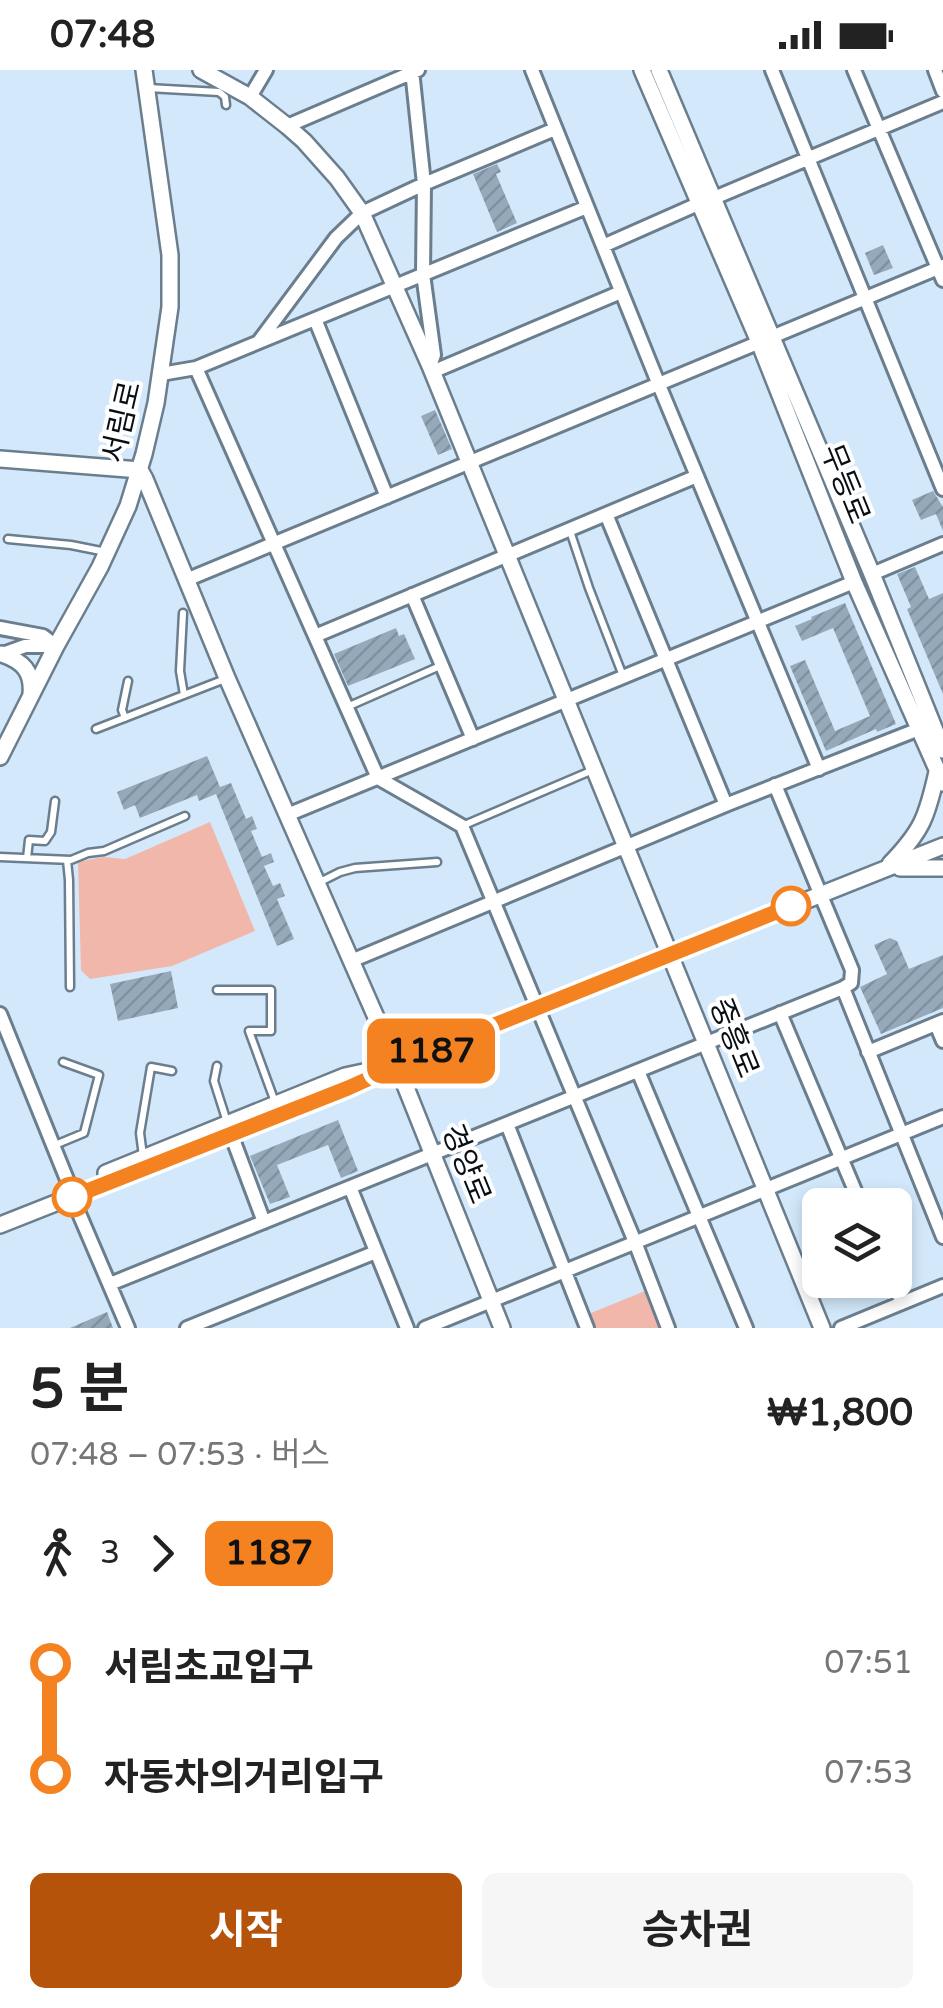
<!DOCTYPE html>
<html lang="ko">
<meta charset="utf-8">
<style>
:root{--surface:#fff;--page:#f6f6f6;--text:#222;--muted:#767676;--accent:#b45309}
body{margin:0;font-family:"Varela Round","Noto Sans KR",sans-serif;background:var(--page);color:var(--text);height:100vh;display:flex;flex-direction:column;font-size:38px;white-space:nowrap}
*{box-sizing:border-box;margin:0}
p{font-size:32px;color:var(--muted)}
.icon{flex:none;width:55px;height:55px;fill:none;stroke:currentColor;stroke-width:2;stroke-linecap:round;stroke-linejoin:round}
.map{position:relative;height:1258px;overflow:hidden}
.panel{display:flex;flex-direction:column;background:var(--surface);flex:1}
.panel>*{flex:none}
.badge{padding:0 20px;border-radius:15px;font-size:35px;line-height:65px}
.controls{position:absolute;left:802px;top:1118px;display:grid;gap:20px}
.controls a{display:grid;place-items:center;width:110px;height:110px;border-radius:15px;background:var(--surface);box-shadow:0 5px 15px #0003;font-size:50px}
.map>.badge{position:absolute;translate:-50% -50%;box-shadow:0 0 0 5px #fff}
.legs{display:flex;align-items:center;gap:15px;height:110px;padding:0 30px;font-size:32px}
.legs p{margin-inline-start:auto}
.overview{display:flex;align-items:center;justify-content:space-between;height:170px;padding:0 30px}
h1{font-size:55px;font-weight:700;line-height:75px}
.cta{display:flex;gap:20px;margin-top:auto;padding:20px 30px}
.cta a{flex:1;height:115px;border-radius:15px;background:var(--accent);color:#fff;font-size:40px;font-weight:700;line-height:115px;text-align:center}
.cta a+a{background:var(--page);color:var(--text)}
ul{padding:0 30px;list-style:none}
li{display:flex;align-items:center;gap:35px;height:110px;font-size:38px}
li i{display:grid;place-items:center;width:15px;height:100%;margin:0 12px;background:currentColor}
li i::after{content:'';width:25px;height:25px;margin:-12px;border:8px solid;border-radius:50%;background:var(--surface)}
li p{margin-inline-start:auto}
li:first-child i{background:linear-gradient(#0000 50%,currentColor 0)}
li:last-child i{background:linear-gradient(currentColor 50%,#0000 0)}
.status{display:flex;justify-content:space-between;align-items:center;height:70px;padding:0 50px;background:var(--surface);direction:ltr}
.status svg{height:28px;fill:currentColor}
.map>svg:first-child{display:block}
</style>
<div class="status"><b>07:48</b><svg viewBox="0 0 49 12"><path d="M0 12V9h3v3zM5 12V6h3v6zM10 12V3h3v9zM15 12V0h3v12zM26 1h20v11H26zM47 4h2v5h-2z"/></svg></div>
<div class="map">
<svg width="943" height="1258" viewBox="0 0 943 1258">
<defs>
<pattern id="building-hatch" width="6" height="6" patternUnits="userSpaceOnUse" patternTransform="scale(2.5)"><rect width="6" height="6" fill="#95a9ba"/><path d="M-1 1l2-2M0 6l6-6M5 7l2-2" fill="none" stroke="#7f909f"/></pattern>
</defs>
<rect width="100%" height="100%" fill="#d3e9fb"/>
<path fill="#f1b7ab" d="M210,752L255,861L172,896L90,909L81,900L78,792L103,787L125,789Z
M650,1219L665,1258H591L586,1245Z"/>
<path fill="url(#building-hatch)" d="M497,94L501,102L496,104L517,153L497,162L473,104Z
M883,175L893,198L874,205L865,183Z
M435,340L452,379L438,385L421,346Z
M933,421L943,437V461L936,444L921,450L912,430Z
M915,497L929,529L943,523V624L907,539L911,537L897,504Z
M845,533L896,654L877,662L876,659L826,681L790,596L805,590L835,661L870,646L833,558L802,571L795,556L812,549L811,547Z
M396,558L399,566L404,564L415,589L348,616L334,584Z
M207,686L220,717L231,713L246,749L252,746L257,759L251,761L262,787L271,783L274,792L264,796L273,816L280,813L285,826L277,829L294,869L277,876L216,724L199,731L197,725L140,748L135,735L124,740L117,722Z
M890,868L897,871L909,899L943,885V938L881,964L860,917L887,904L874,875Z
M171,901L178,938L118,951L110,914Z
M338,1050L358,1101L341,1108L328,1075L277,1095L290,1127L270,1134L250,1086Z
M107,1242L113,1258H70Z"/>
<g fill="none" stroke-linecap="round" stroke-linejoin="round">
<g stroke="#6b7e8e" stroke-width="11">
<path id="service" d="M148,18L219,22L225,27L226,35
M570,461L589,518L623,606
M8,469L71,475L106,482
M183,543L180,601L184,625
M347,637L440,596
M125,648L122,640L128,611
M96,659L225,609
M462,756L593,700
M0,787L71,790L88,783L104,781L185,746
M27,788L29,770L45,771L51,762L55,731
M67,790L69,810L70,917
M318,813L340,802L355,798L437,792
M217,920H271V961H249L275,1032
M217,996L214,1011L227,1052
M55,1075L84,1063L99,1005L63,992
M143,1086L140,1063L151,997L172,1001"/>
</g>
<g stroke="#6b7e8e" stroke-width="18">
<path id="minor" d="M412,0L424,114L423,204L434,285L430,296
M532,0L659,315L819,699
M772,0L943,419
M854,0L943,210
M935,0L943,21
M250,27L266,0
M287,56L418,0
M714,128L943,32
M603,176L698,134
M315,249L387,427
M260,270L336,168L362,143L424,114L555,59
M196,298L378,708L462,756L635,1172L668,1258
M432,302L621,222
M161,304L196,298L587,137
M606,444L726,735
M872,504L943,474
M186,510L943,196
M412,525L473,669
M0,558L43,566L56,576
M315,566L697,406
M0,585L25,576H56
M775,715L852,900L851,913L843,918L943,1167
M287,745L854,512
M351,891L728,734L919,659
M780,943L861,1135
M0,944L70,1117
M936,954L943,971
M868,982L943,951
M638,1001L746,1258
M507,1054L587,1258
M231,1064L264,1152
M350,1117L407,1258
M72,1127L128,1258
M892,1210L902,1233
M110,1214L843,918
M187,1258L376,1182
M425,1258L943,1047
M841,1258L943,1216"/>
</g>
<g stroke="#6b7e8e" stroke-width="20">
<path id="tertiary" d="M201,0L250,27L287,56L304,71L337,108L362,143L430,296L822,1258
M642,0L759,272L854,512L943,713
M659,0L872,504L943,680
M0,389L140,400L145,409L227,608L397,995L502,1258
M2,584C23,591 33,602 31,624
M0,687L56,576L100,497L128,436L144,384L156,333L170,237V185L144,0
M890,794C922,761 927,747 937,702
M900,798H943
M106,1103L345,1006L368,1001
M0,1155L349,1017L397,995L538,937L943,776"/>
</g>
<use href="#service" stroke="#fff" stroke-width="6"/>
<use href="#minor" stroke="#fff" stroke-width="12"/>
<use href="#tertiary" stroke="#fff" stroke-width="15"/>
</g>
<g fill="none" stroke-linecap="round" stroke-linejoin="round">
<g stroke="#fff" stroke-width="22">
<path id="line-1" d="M72,1127L348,1018L432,980L791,836"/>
</g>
<use href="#line-1" stroke="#f58220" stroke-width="15"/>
</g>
<g fill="#fff" stroke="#f58220" stroke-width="5">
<circle cx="791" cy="836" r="18"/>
<circle cx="72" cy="1127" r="18"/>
</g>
<g text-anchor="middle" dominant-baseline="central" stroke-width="8" stroke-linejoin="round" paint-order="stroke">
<g font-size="30" fill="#070e14" stroke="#fff">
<text transform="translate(122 352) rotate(-77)">서림로</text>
<text transform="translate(845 414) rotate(68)">무등로</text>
<text transform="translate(734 968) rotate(68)">중흥로</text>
<text transform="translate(466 1094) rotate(68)">경양로</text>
</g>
</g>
</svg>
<div class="controls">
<a><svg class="icon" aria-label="layers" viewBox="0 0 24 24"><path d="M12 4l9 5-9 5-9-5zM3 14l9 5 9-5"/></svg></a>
</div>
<b class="badge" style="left:431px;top:981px;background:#f58220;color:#111">1187</b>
</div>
<section class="panel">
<div class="overview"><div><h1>5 분</h1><p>07:48 – 07:53 · 버스</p></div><b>₩1,800</b></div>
<div class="legs"><svg class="icon" aria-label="walk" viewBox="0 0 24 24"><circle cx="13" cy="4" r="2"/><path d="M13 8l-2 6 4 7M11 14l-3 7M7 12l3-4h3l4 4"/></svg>3<svg class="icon" aria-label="forward" viewBox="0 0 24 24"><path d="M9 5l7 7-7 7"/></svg><b class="badge" style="background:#f58220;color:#111">1187</b></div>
<ul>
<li><i style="color:#f58220"></i><b>서림초교입구</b><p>07:51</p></li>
<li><i style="color:#f58220"></i><b>자동차의거리입구</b><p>07:53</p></li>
</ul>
<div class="cta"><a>시작</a><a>승차권</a></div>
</section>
